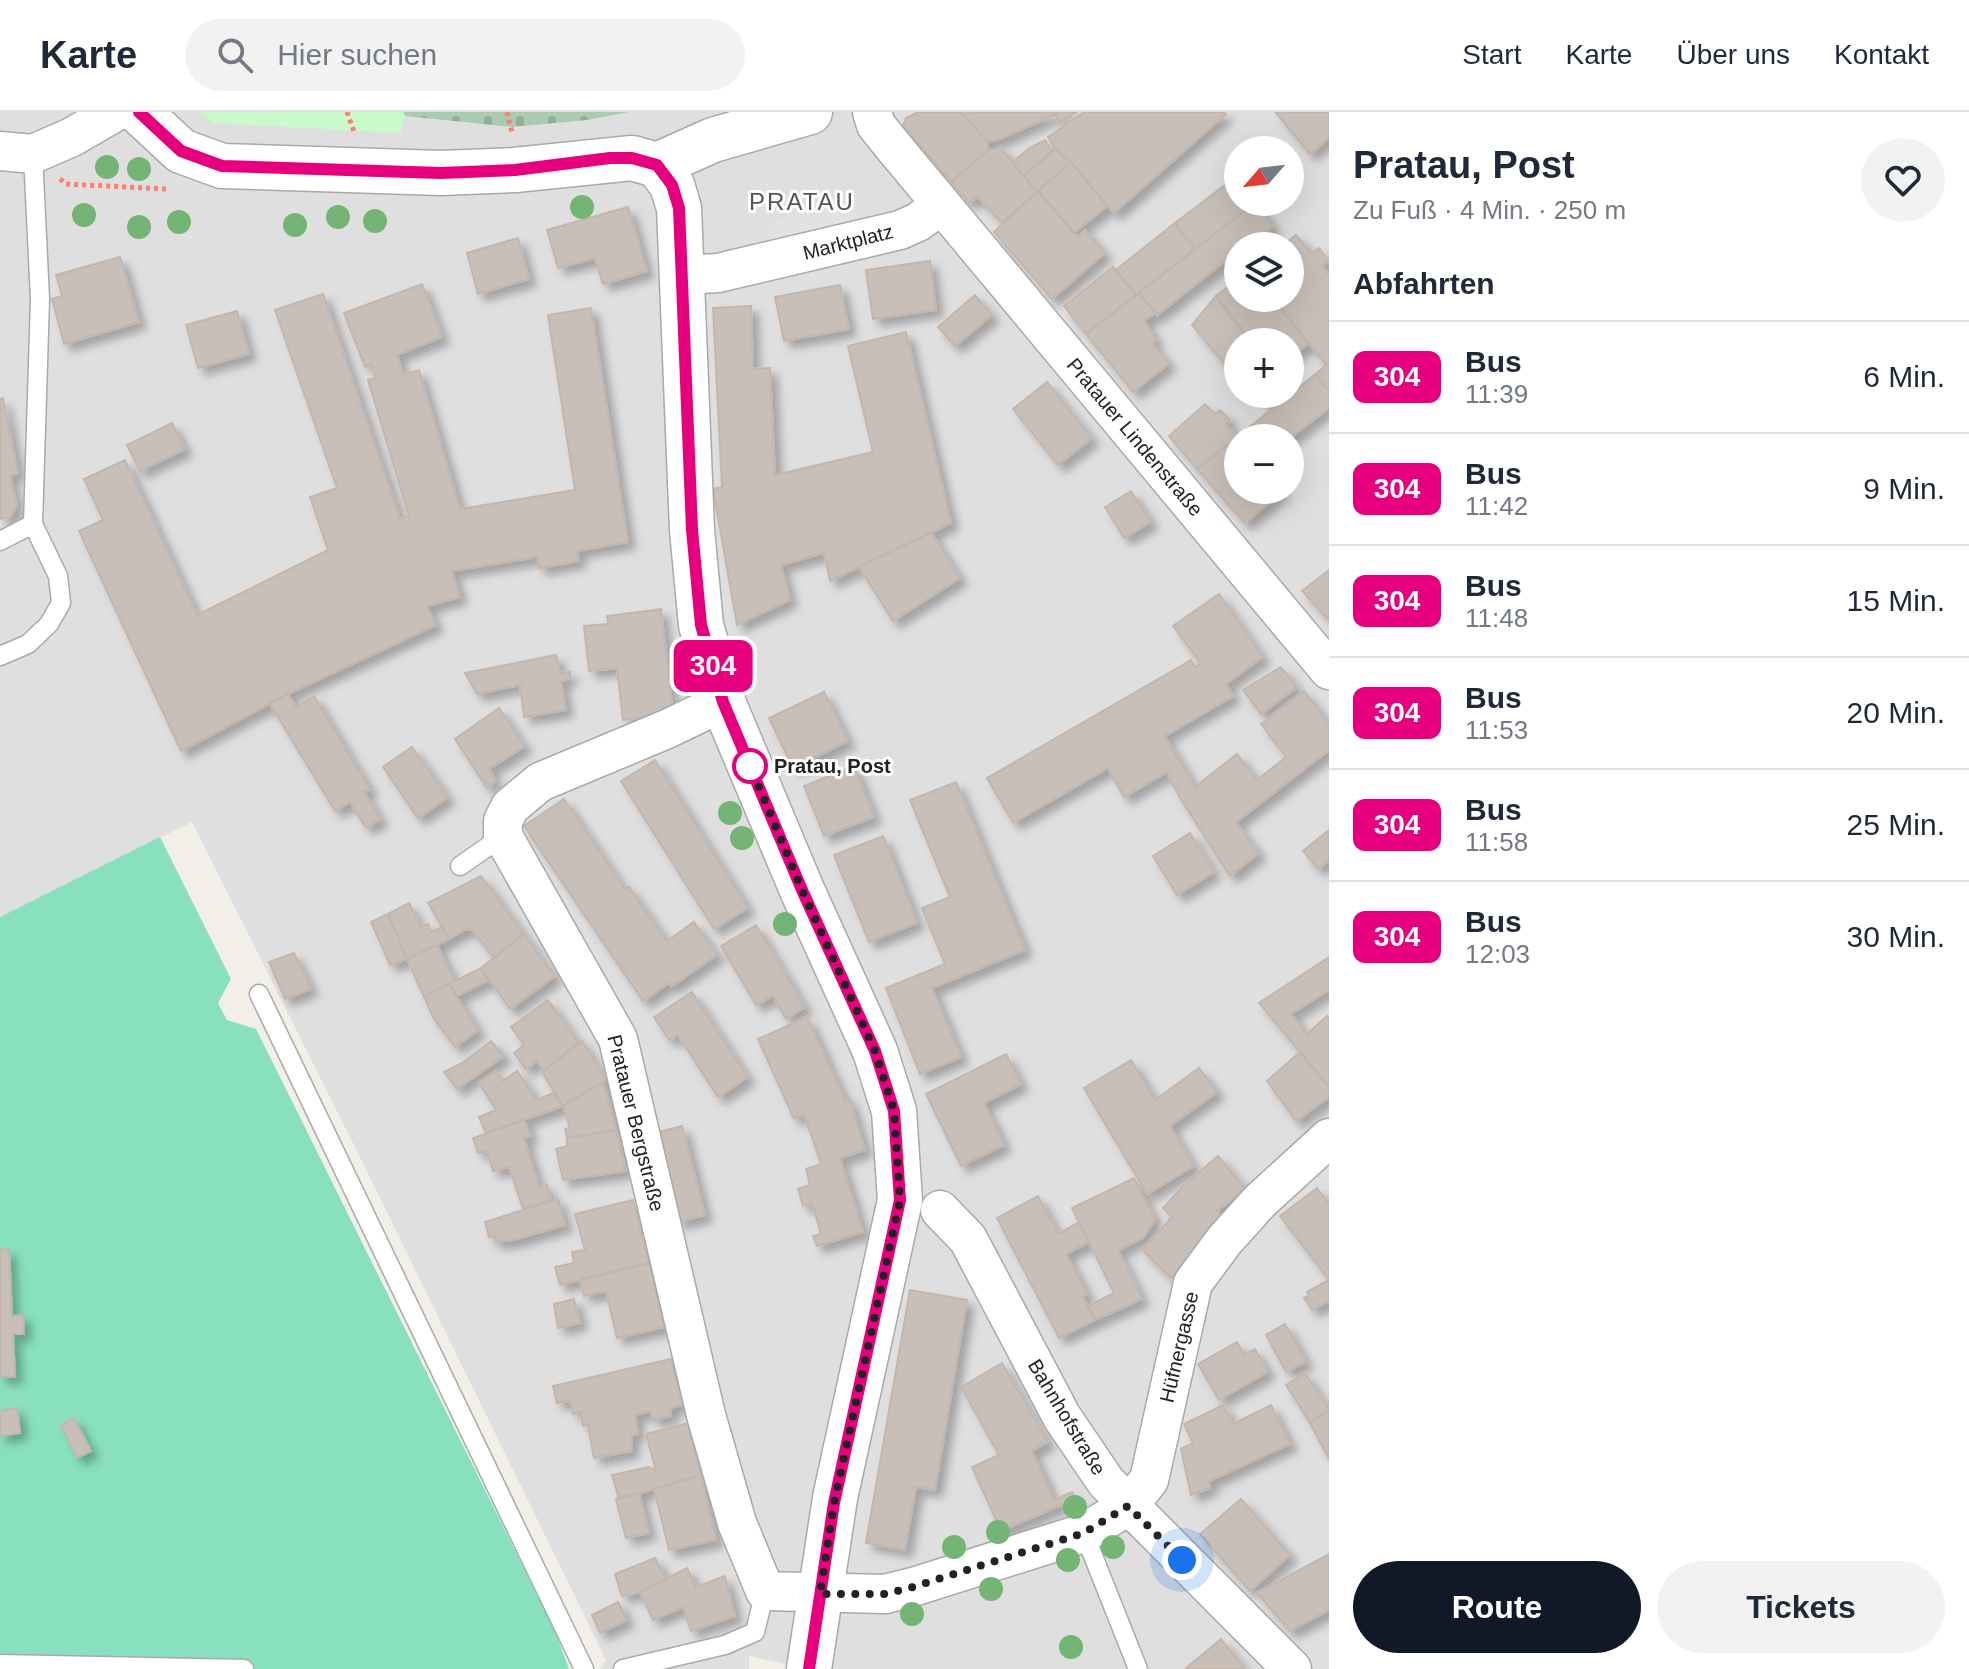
<!DOCTYPE html>
<html lang="de">
<meta charset="utf-8">
<style>
:root{--surface:#fff;--page:#f2f2f3;--text:#1f2937;--muted:#747a83;--line:#e0e1e3;--accent:#111827}
body{margin:0;font-family:Helvetica,sans-serif;background:var(--page);color:var(--text);height:100vh;display:flex;flex-direction:column;font-size:30px;white-space:nowrap}
*{box-sizing:border-box;margin:0}
p{font-size:26px;color:var(--muted)}
.icon{flex:none;width:44px;height:44px;fill:none;stroke:currentColor;stroke-width:2;stroke-linecap:round;stroke-linejoin:round}
.map{position:relative;flex:1;overflow:hidden}
.sheet{display:flex;flex-direction:column;background:var(--surface);width:640px}
.sheet>*{flex:none}
.badge{padding:0 16px;border-radius:12px;font-size:28px;line-height:52px}
.needle{width:52px;rotate:242deg}
.controls{position:absolute;left:1224px;top:24px;display:grid;gap:16px}
.controls a{display:grid;place-items:center;width:80px;height:80px;border-radius:50%;background:var(--surface);box-shadow:0 8px 32px #0002;font-size:40px}
.you{position:absolute;width:40px;height:40px;margin:-20px;border:6px solid #fff;border-radius:50%;background:#1a73e8;box-shadow:0 0 0 12px #1a73e833}
.map>.badge{position:absolute;translate:-50% -50%;box-shadow:0 0 0 4px #fff}
h2{padding:0 24px;font-size:30px;line-height:72px}
.round{display:grid;place-items:center;flex:none;width:84px;height:84px;border-radius:42px;background:var(--page)}
.overview{display:flex;align-items:center;justify-content:space-between;height:136px;padding:0 24px}
h1{font-size:38px;font-weight:700;line-height:60px}
.cta{display:flex;gap:16px;margin-top:auto;padding:16px 24px}
.cta a{flex:1;height:92px;border-radius:48px;background:var(--accent);color:#fff;font-size:32px;font-weight:700;line-height:92px;text-align:center}
.cta a+a{background:var(--page);color:var(--text)}
ul{padding:0;list-style:none}
li{display:flex;align-items:center;gap:24px;height:112px;padding:0 24px;border-top:2px solid var(--line)}
li div{flex:1}
li b{display:block;font-size:30px}
li em{font-style:normal}
li .badge{min-width:88px;font-weight:700;text-align:center}
header{display:flex;align-items:center;gap:48px;box-sizing:border-box;height:112px;padding:0 40px;background:var(--surface);border-bottom:2px solid var(--line)}
header strong{font-size:38px}
nav{display:flex;gap:44px;margin-inline-start:auto;font-size:28px}
.search{width:560px;height:72px;background:var(--page);display:flex;align-items:center;gap:20px;box-sizing:border-box;padding:0 28px;border-radius:44px;color:var(--muted);font-size:30px}
main{display:flex;flex:1;min-height:0}
.map>svg:first-child{display:block}
</style>
<header>
<strong>Karte</strong>
<div class="search"><svg class="icon" aria-label="search" viewBox="0 0 24 24"><circle cx="10" cy="10" r="6"/><path d="M15 15l6 6"/></svg>Hier suchen</div>
<nav><a>Start</a><a>Karte</a><a>Über uns</a><a>Kontakt</a></nav>
</header>
<main>
<div class="map">
<svg width="1329" height="1557" viewBox="0 0 1329 1557">
<defs>
<pattern id="cemetery-stones" width="16" height="16" patternUnits="userSpaceOnUse" patternTransform="scale(2)"><rect width="16" height="16" fill="#aacbaf"/><path d="M2 7V4a2 2 0 0 1 4 0v3zM10 15v-3a2 2 0 0 1 4 0v3z" fill="#92ae96"/></pattern>
<filter id="shadow"><feDropShadow dx="7" dy="7" stdDeviation="4" flood-color="#0004"/></filter>
</defs>
<rect width="100%" height="100%" fill="#f2efe9"/>
<path fill="#e0dfdf" fill-rule="evenodd" d="M0,0H1329V1557H809L749,1544V1557H600L606,1548L355,1035L192,710L0,805ZM1238,38H1290V90H1238ZM1238,134H1290V186H1238ZM1238,230H1290V282H1238ZM1238,326H1290V378H1238Z"/>
<path fill="url(#cemetery-stones)" d="M403,0H629L587,8L512,15L405,4Z"/>
<path fill="#c8facc" d="M200,0H403L405,4L401,21L212,11Z"/>
<path fill="#88e0be" d="M160,725L231,867L218,891L227,908L256,917L556,1521L569,1557H0V805Z"/>
<path fill="#e2e2e2" d="M855,87L859,111L771,132L766,112Z"/>
<path fill="#c7bfb8" stroke="#c4b6ab" stroke-width="2" filter="url(#shadow)" d="M918,0H961L987,29L988,38L951,70L903,13L906,6Z
M961,0H1055L1056,2L998,28L987,29Z
M1055,0H1077L1059,11Z
M1084,0H1224L1226,2L1114,101L1071,50L1055,37L1048,25Z
M1275,0H1329V26L1310,42Z
M1045,28L1052,39L1024,64L1012,51L1029,36Z
M1001,36L1037,80L1002,111L978,85L969,91L951,70L988,38Z
M1055,37L1071,50L1037,80L1024,64Z
M1071,50L1107,94L1074,121L1038,79Z
M1238,63V90H1256L1195,137L1175,111Z
M1038,79L1078,125L1085,118L1105,141L1052,187L994,120Z
M1256,90L1273,114L1258,126L1244,134H1238V139L1157,203L1139,181Z
M628,95L647,159L603,172L595,146L558,156L547,118Z
M1175,111L1195,137L1136,183L1116,158Z
M1296,123L1311,141L1319,136L1328,148L1322,154L1329,164V250L1326,253L1273,186H1290V134H1282Z
M518,126L529,167L478,182L467,141Z
M120,145L139,210L64,232L52,187L62,184L56,163Z
M930,149L936,198L873,207L866,158Z
M1113,155L1136,183L1086,222L1064,194Z
M1238,167V186H1273L1308,232L1290,245V230H1253L1216,184Z
M422,172L442,225L397,243L403,263L419,258L460,397L575,378L548,203L591,196L628,430L577,439L579,449L539,456L537,445L452,459L460,485L427,494L436,513L288,582L181,639L79,419L103,408L84,367L125,348L197,503L328,438L310,385L337,376L275,198L323,182L400,407L409,404L368,268L376,266L371,252L365,255L344,201Z
M840,173L849,217L784,229L775,185Z
M1139,181L1155,201L1144,209L1156,227L1152,231L1169,251L1133,280L1086,222Z
M975,183L992,203L955,234L938,215Z
M1216,184L1249,230H1238V246L1227,255L1192,213Z
M751,194L753,257L770,256L775,363L873,340L848,234L906,220L951,411L830,469L824,441L781,453L790,488L737,513L713,377L722,375L713,196Z
M237,199L249,242L198,256L186,213Z
M1238,246V267L1227,255Z
M1329,250V279L1316,262Z
M1316,262L1329,279V296L1290,326H1255L1247,317Z
M1047,270L1092,326L1058,353L1013,297Z
M1257,282H1286L1270,297Z
M3,286L18,361L10,364L17,394L9,406L0,407V287Z
M1205,292L1215,302L1220,298L1230,308L1226,312L1237,325L1197,357L1169,324Z
M172,311L185,337L140,359L127,333Z
M1247,317L1255,326H1238V378H1284L1245,411L1197,357Z
M1131,379L1151,410L1124,426L1105,395Z
M931,420L960,466L893,509L859,455Z
M1329,458V509L1302,479Z
M1219,482L1263,545L1226,572L1233,584L1165,624L1195,675L1237,642L1257,668L1286,645L1261,612L1304,579L1329,612V638L1236,710L1259,741L1230,764L1180,686L1167,660L1124,685L1108,656L1013,711L987,666L1191,548L1195,555L1201,552L1173,514Z
M661,497L673,602L623,608L617,556L589,559L584,514L608,512L607,504Z
M556,543L560,561L570,560V565L561,570L566,598L524,605L520,573L477,582L465,561Z
M1281,555L1297,575L1261,602L1243,578Z
M824,580L848,629L793,656L769,606Z
M288,582L296,595L314,584L370,677L364,680L381,707L366,716L350,690L335,699L270,592Z
M499,596L525,634L489,657L496,669L487,676L455,627Z
M412,635L448,685L418,706L383,655Z
M655,648L748,796L714,817L621,669Z
M854,654L874,705L824,724L804,674Z
M956,670L1025,838L932,876L961,945L920,962L886,876L945,852L922,796L950,785L910,688Z
M564,687L625,777L629,775L667,829L694,810L717,843L672,874L669,871L643,889L524,714Z
M1329,718V748L1318,757L1303,739Z
M1190,721L1214,760L1177,783L1153,744Z
M883,724L917,811L869,830L834,743Z
M481,764L524,822L494,846L472,818L466,817L449,827L428,791Z
M409,791L421,815L428,812L431,820L442,815L449,827L407,847L388,802Z
M388,802L407,847L390,853L371,810Z
M756,813L805,895L786,907L773,884L756,893L721,834Z
M524,822L555,864L510,897L481,856Z
M437,833L455,869L424,885L407,847Z
M294,841L311,877L285,887L269,850Z
M1329,845V878L1291,902L1307,922L1327,904L1329,906V975L1259,891Z
M481,856L487,869L457,884L449,872Z
M449,872L478,918L455,935L434,907L424,885Z
M692,880L748,965L718,985L678,923L669,928L654,905Z
M548,888L579,931L544,958L537,949L526,957L514,941L524,933L511,915Z
M807,905L845,988L849,986L865,1038L840,1046L863,1120L817,1134L813,1124L821,1122L812,1091L803,1094L798,1077L810,1073L806,1057L821,1052L804,1002L794,1007L758,927Z
M491,929L504,944L457,977L444,960L462,951Z
M582,929L606,968L563,994L542,960Z
M1300,940L1329,975V985L1296,1009L1267,969Z
M1006,942L1021,972L984,991L1004,1033L961,1054L926,982Z
M1131,948L1155,988L1199,956L1217,980L1170,1014L1194,1054L1147,1082L1084,976Z
M496,959L503,969L517,959L537,988L553,981L563,994L486,1021L479,1005L496,998L479,971Z
M603,970L616,1018L567,1026L565,1017L570,1016L563,994Z
M524,1008L531,1024L524,1026L539,1075L547,1073L551,1088L523,1097L509,1055L493,1059L487,1039L478,1041L473,1026Z
M682,1014L705,1103L678,1110L655,1021Z
M616,1018L626,1059L563,1068L556,1037L567,1034V1026Z
M1218,1044L1245,1076L1217,1099L1225,1107L1171,1166L1142,1138L1172,1105L1163,1096L1186,1071Z
M1134,1066L1155,1108L1143,1126L1118,1138L1142,1187L1095,1208L1088,1194L1114,1181L1072,1096Z
M1317,1076L1329,1092V1189L1312,1198L1304,1186L1309,1184L1307,1180L1329,1168L1280,1104Z
M1038,1084L1058,1122L1079,1110L1089,1130L1066,1142L1087,1182L1083,1185L1095,1208L1059,1226L997,1106Z
M558,1087L565,1113L513,1128L496,1130L494,1124L489,1125L485,1110Z
M633,1088L649,1151L560,1173L555,1155L574,1151L572,1140L585,1138L575,1102Z
M9,1137L12,1204L23,1203L24,1222H13L15,1265H0V1138Z
M649,1151L664,1215L617,1226L606,1179L584,1184L580,1167Z
M910,1178L967,1188L935,1378L916,1375L905,1438L866,1431Z
M574,1187L580,1211L558,1216L554,1192Z
M1285,1212L1306,1250L1286,1260L1266,1223Z
M1237,1230L1244,1243L1255,1237L1268,1260L1219,1288L1198,1252Z
M671,1247L683,1293L670,1296L671,1304L653,1308L650,1299L635,1303L638,1322L631,1323L632,1339L594,1346L588,1313L583,1314L581,1300L573,1302L570,1289L557,1291L553,1274Z
M1002,1251L1048,1330L1032,1339L1054,1388L1072,1380L1075,1387L1001,1419L972,1355L999,1343L961,1275Z
M1305,1261L1329,1297L1310,1311L1286,1273Z
M1223,1293L1233,1312L1271,1293L1290,1332L1209,1369L1210,1376L1191,1383L1181,1337L1193,1331L1184,1312Z
M17,1296L20,1321L0,1324V1299Z
M1329,1298V1347L1310,1311Z
M74,1306L91,1339L77,1346L61,1313Z
M688,1311L701,1363L619,1387L612,1363L649,1355L656,1359L646,1322Z
M701,1363L716,1428L669,1438L654,1377Z
M639,1381L649,1421L626,1426L616,1387Z
M1241,1387L1290,1443L1250,1479L1200,1422Z
M1329,1442V1498L1290,1519L1257,1481Z
M655,1446L666,1467L640,1480L622,1484L615,1462Z
M687,1456L696,1475L725,1464L735,1504L691,1519L683,1495L653,1508L640,1480Z
M618,1490L627,1508L600,1521L592,1503Z
M1221,1527L1245,1557H1185Z"/>
<g fill="none" stroke-linecap="round" stroke-linejoin="round">
<g stroke="#a9a9a9" stroke-width="21">
<path id="service" d="M0,429L33,412
M0,544L28,532L49,512L61,491L58,464L33,412L40,187L33,42
M460,754L503,724
M259,882L584,1557
M1084,1421L1138,1557
M0,1552L244,1557
M623,1557L725,1533L755,1520L765,1479"/>
</g>
<g stroke="#a9a9a9" stroke-width="41">
<path id="minor" d="M872,0L876,13L892,33L1329,558
M0,39L33,42L72,25L115,0
M683,163L718,161L900,118L918,110L941,93
M723,590L667,617L540,670L510,695L503,709V724L618,927L706,1303L737,1411L765,1479L885,1482L913,1475L1084,1421L1128,1394L1149,1368L1193,1171L1224,1129L1260,1089L1329,1026
M940,1098L968,1127L1062,1305L1106,1370L1292,1557"/>
</g>
<g stroke="#a9a9a9" stroke-width="47">
<path id="tertiary" d="M139,0L181,39L222,54L441,61L515,58L632,46L657,53L713,28L810,0
M657,53L672,73L679,96L692,418L701,513L723,590L802,778L875,939L894,999L900,1088L835,1386L809,1557"/>
</g>
<path stroke="#fa8072" stroke-width="5" stroke-dasharray="4 4" stroke-linecap="butt" d="M347,0L355,22
M507,0L512,21
M60,67L66,72L167,77"/>
<use href="#service" stroke="#fff" stroke-width="18"/>
<use href="#minor" stroke="#fff" stroke-width="38"/>
<use href="#tertiary" stroke="#fff" stroke-width="44"/>
</g>
<g fill="#74b475">
<circle cx="107" cy="55" r="12"/>
<circle cx="139" cy="57" r="12"/>
<circle cx="582" cy="95" r="12"/>
<circle cx="84" cy="103" r="12"/>
<circle cx="338" cy="105" r="12"/>
<circle cx="375" cy="109" r="12"/>
<circle cx="179" cy="110" r="12"/>
<circle cx="295" cy="113" r="12"/>
<circle cx="139" cy="115" r="12"/>
<circle cx="730" cy="701" r="12"/>
<circle cx="742" cy="726" r="12"/>
<circle cx="785" cy="812" r="12"/>
<circle cx="1075" cy="1395" r="12"/>
<circle cx="998" cy="1420" r="12"/>
<circle cx="954" cy="1435" r="12"/>
<circle cx="1113" cy="1435" r="12"/>
<circle cx="1068" cy="1448" r="12"/>
<circle cx="991" cy="1477" r="12"/>
<circle cx="912" cy="1502" r="12"/>
<circle cx="1071" cy="1535" r="12"/>
</g>
<g fill="none" stroke-linecap="round" stroke-linejoin="round">
<g stroke="#fff" stroke-width="18">
<path id="line" d="M139,0L181,39L222,54L441,61L515,58L610,46H632L657,53L672,73L679,96L692,418L701,513L723,590L802,778L875,939L894,999L900,1088L834,1391L809,1557"/>
</g>
<use href="#line" stroke="#e6007e" stroke-width="12"/>
<path stroke="#222" stroke-width="8" stroke-dasharray="0 14.4" d="M750,654L749,651L802,778L875,939L894,999L900,1088L834,1391L820,1482H885L913,1475L1084,1421L1128,1394L1182,1448"/>
</g>
<circle fill="#fff" stroke="#e6007e" stroke-width="4" cx="750" cy="654" r="16"/>
<g text-anchor="middle" dominant-baseline="central" stroke-width="6" stroke-linejoin="round" paint-order="stroke">
<g font-size="20" fill="#222" stroke="#fff">
<text transform="translate(848 130) rotate(-14)">Marktplatz</text>
<text transform="translate(1135 325) rotate(50)">Pratauer Lindenstraße</text>
<text transform="translate(636 1011) rotate(76)">Pratauer Bergstraße</text>
<text transform="translate(1179 1235) rotate(-77)">Hüfnergasse</text>
<text transform="translate(1067 1305) rotate(59)">Bahnhofstraße</text>
</g>
<g font-size="20" font-weight="bold" fill="#222" stroke="#fff" text-anchor="start">
<text x="774" y="654">Pratau, Post</text>
</g>
<g font-size="24" letter-spacing="2" fill="#555" stroke="#fff">
<text x="802" y="89">PRATAU</text>
</g>
</g>
</svg>
<div class="controls">
<a><svg class="needle" viewBox="-14 -14 28 28"><path d="M0-13l5 13h-10z" fill="#e53935"/><path d="M0 13l5-13h-10z" fill="#747a83"/></svg></a>
<a><svg class="icon" aria-label="layers" viewBox="0 0 24 24"><path d="M12 4l9 5-9 5-9-5zM3 14l9 5 9-5"/></svg></a>
<a>+</a>
<a>−</a>
</div>
<div class="you" style="left:1182px;top:1448px"></div>
<b class="badge" style="left:713px;top:554px;background:#e6007e;color:#fff">304</b>
</div>
<section class="sheet">
<div class="overview"><div><h1>Pratau, Post</h1><p>Zu Fuß · 4 Min. · 250 m</p></div><a class="round"><svg class="icon" aria-label="heart" viewBox="0 0 24 24"><path d="M12 20l-8-8c-3-5 5-10 8-4 3-6 11-1 8 4z"/></svg></a></div>
<h2>Abfahrten</h2>
<ul>
<li><span class="badge" style="background:#e6007e;color:#fff">304</span><div><b>Bus</b><p>11:39</p></div><em>6 Min.</em></li>
<li><span class="badge" style="background:#e6007e;color:#fff">304</span><div><b>Bus</b><p>11:42</p></div><em>9 Min.</em></li>
<li><span class="badge" style="background:#e6007e;color:#fff">304</span><div><b>Bus</b><p>11:48</p></div><em>15 Min.</em></li>
<li><span class="badge" style="background:#e6007e;color:#fff">304</span><div><b>Bus</b><p>11:53</p></div><em>20 Min.</em></li>
<li><span class="badge" style="background:#e6007e;color:#fff">304</span><div><b>Bus</b><p>11:58</p></div><em>25 Min.</em></li>
<li><span class="badge" style="background:#e6007e;color:#fff">304</span><div><b>Bus</b><p>12:03</p></div><em>30 Min.</em></li>
</ul>
<div class="cta"><a>Route</a><a>Tickets</a></div>
</section>
</main>
